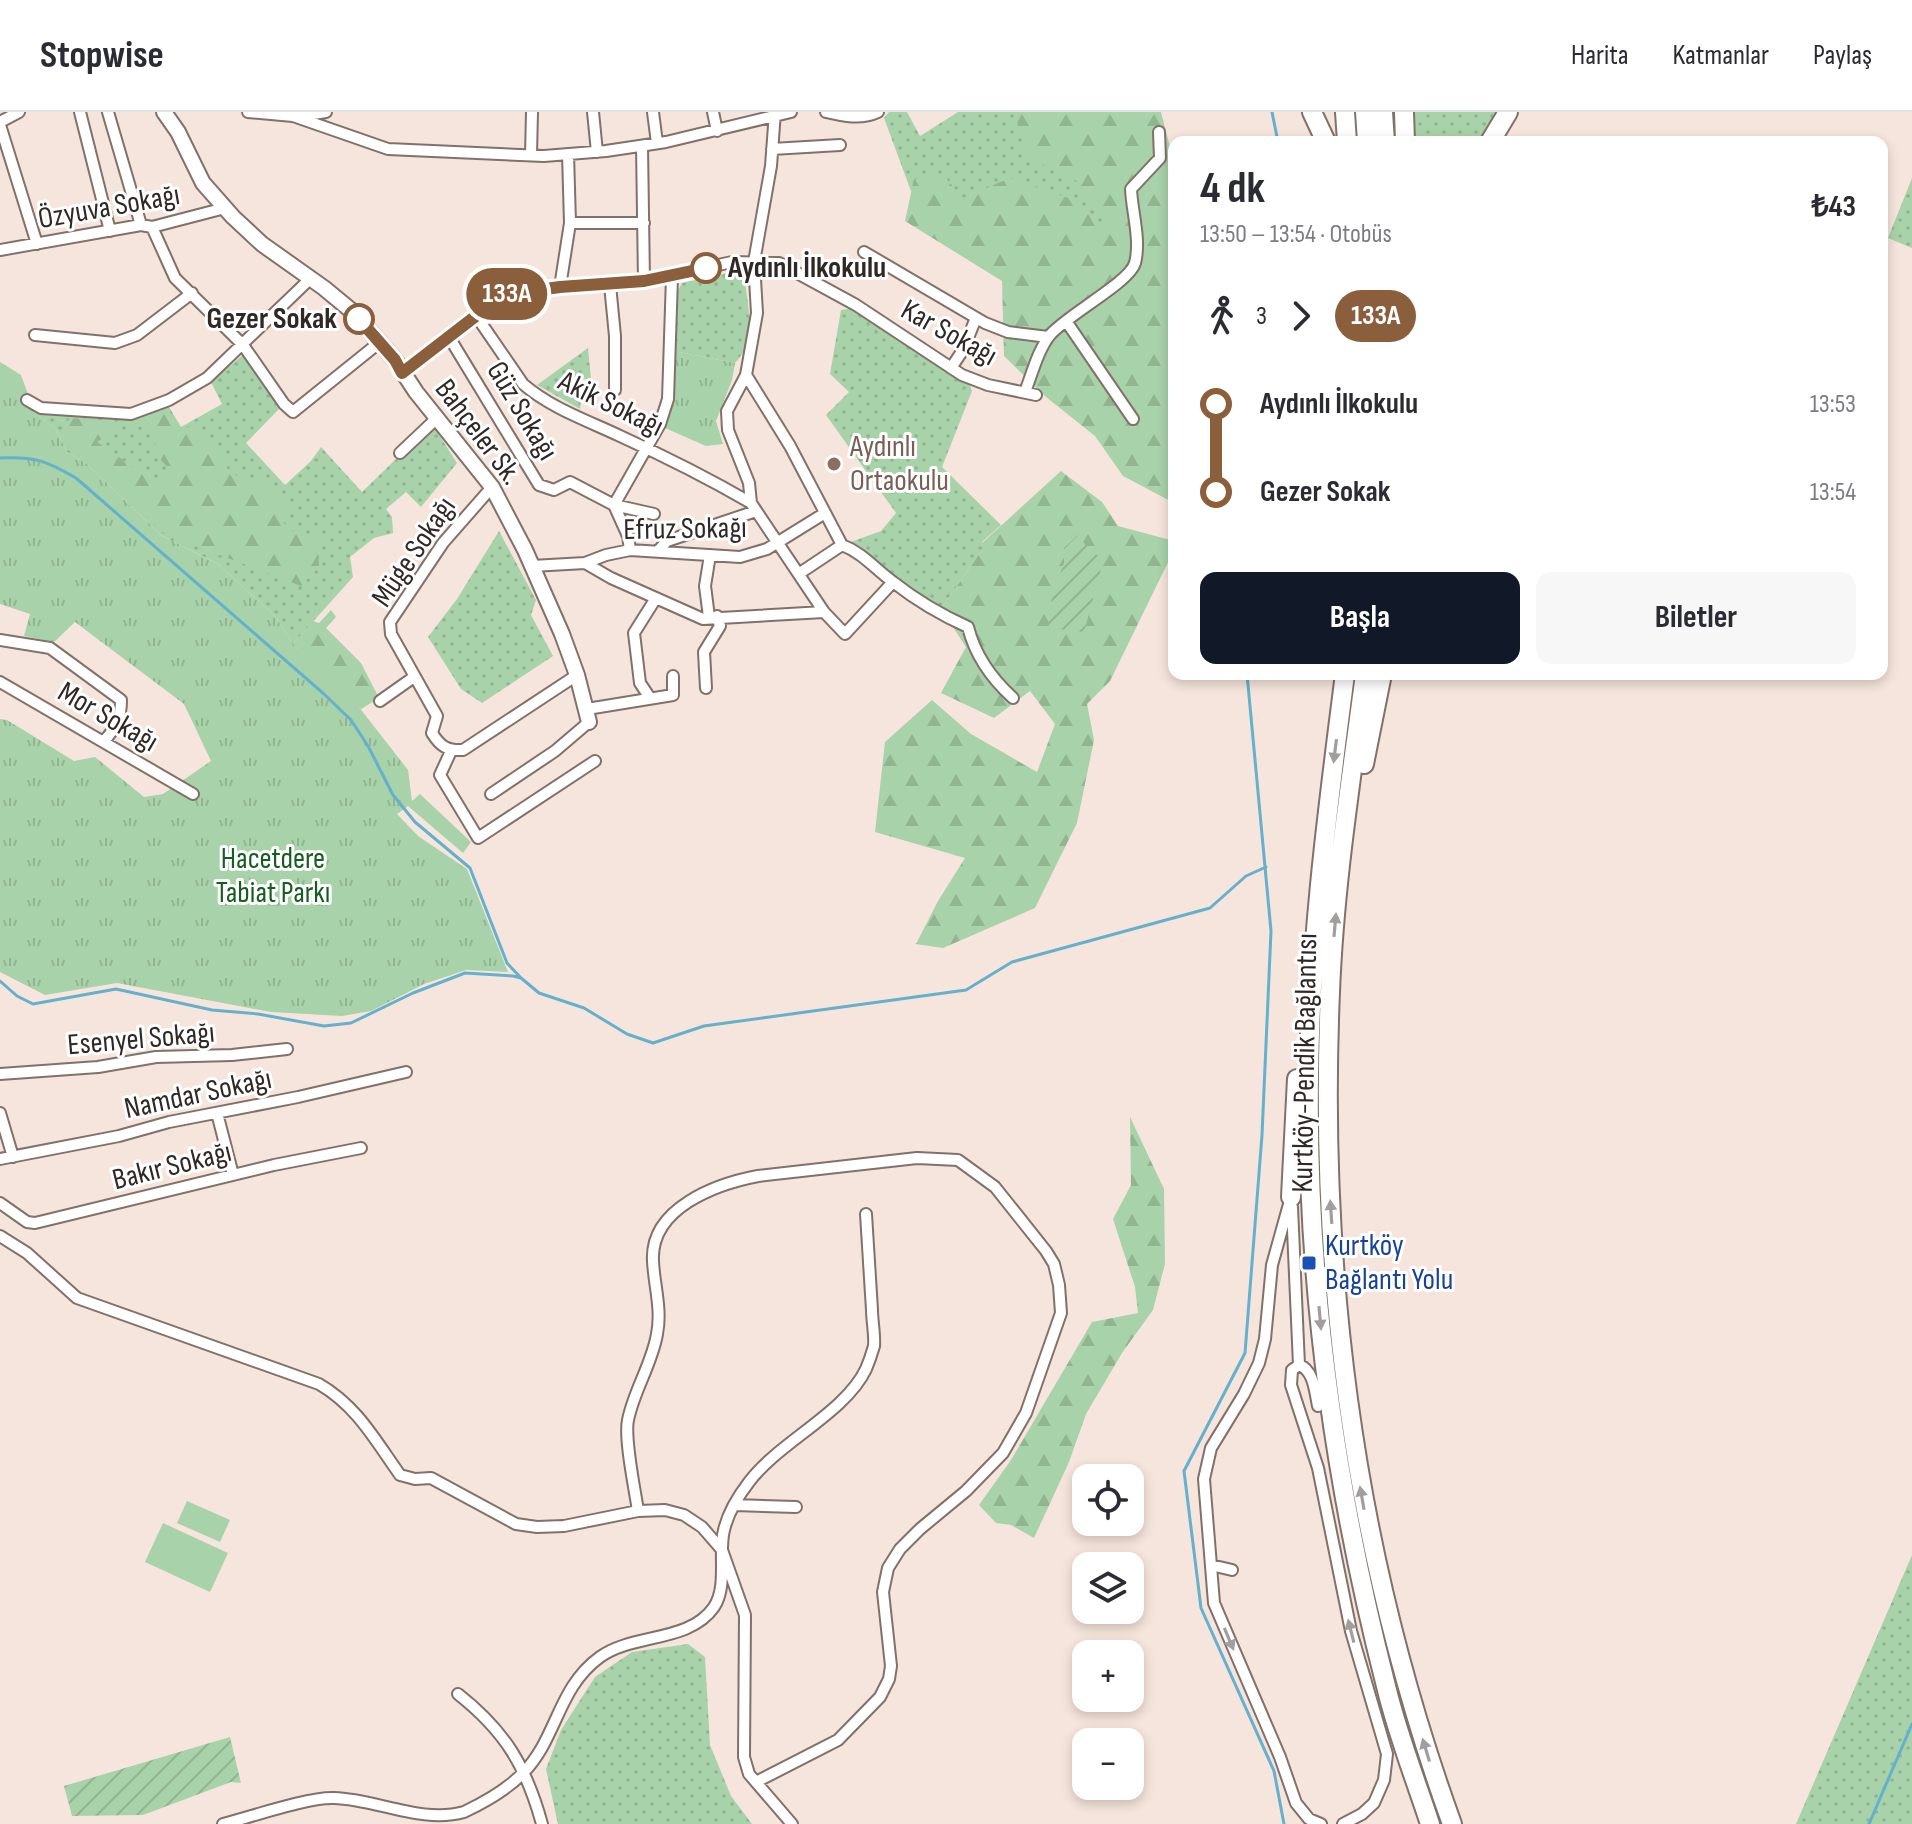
<!DOCTYPE html>
<html lang="tr">
<meta charset="utf-8">
<style>
:root{--surface:#fff;--page:#f7f7f7;--text:#2b2b33;--muted:#7c7c81;--line:#e1e1e2;--accent:#111827}
body{margin:0;font-family:"Sofia Sans Condensed",sans-serif;background:var(--page);color:var(--text);height:100vh;display:flex;flex-direction:column;font-size:30px;white-space:nowrap}
*{box-sizing:border-box;margin:0}
p{font-size:26px;color:var(--muted)}
.icon{flex:none;width:44px;height:44px;fill:none;stroke:currentColor;stroke-width:2;stroke-linecap:round;stroke-linejoin:round}
.map{position:relative;flex:1;overflow:hidden}
.details{position:absolute;left:1168px;top:24px;width:720px;height:544px;display:flex;flex-direction:column;background:var(--surface);border-radius:16px;box-shadow:0 4px 12px #0003}
.details>*{flex:none}
.badge{padding:0 16px;border-radius:26px;font-size:28px;line-height:52px}
.controls{position:absolute;left:1072px;top:1352px;display:grid;gap:16px}
.controls a{display:grid;place-items:center;width:72px;height:72px;border-radius:16px;background:var(--surface);box-shadow:0 4px 12px #0003;font-size:40px}
.map>.badge{position:absolute;translate:-50% -50%;box-shadow:0 0 0 4px #fff}
.legs{display:flex;align-items:center;gap:12px;height:88px;padding:0 32px;font-size:26px}
.legs p{margin-inline-start:auto}
.head{display:flex;align-items:center;justify-content:space-between;height:136px;padding:0 32px}
h1{font-size:44px;font-weight:700;line-height:60px}
.cta{display:flex;gap:16px;margin-top:auto;padding:16px 32px}
.cta a{flex:1;height:92px;border-radius:16px;background:var(--accent);color:#fff;font-size:32px;font-weight:700;line-height:92px;text-align:center}
.cta a+a{background:var(--page);color:var(--text)}
ul{padding:0 32px;list-style:none}
li{display:flex;align-items:center;gap:28px;height:88px;font-size:30px}
li i{display:grid;place-items:center;width:12px;height:100%;margin:0 10px;background:currentColor}
li i::after{content:'';width:20px;height:20px;margin:-10px;border:6px solid;border-radius:50%;background:var(--surface)}
li p{margin-inline-start:auto}
li:first-child i{background:linear-gradient(#0000 50%,currentColor 0)}
li:last-child i{background:linear-gradient(currentColor 50%,#0000 0)}
header{display:flex;align-items:center;gap:48px;box-sizing:border-box;height:112px;padding:0 40px;background:var(--surface);border-bottom:2px solid var(--line)}
header strong{font-size:38px}
nav{display:flex;gap:44px;margin-inline-start:auto;font-size:28px}
.map>svg:first-child{display:block}
</style>
<header>
<strong>Stopwise</strong>
<nav><a>Harita</a><a>Katmanlar</a><a>Paylaş</a></nav>
</header>
<div class="map">
<svg width="1912" height="1712" viewBox="0 0 1912 1712">
<defs>
<pattern id="grass-dots" width="8" height="8" patternUnits="userSpaceOnUse" patternTransform="scale(2)"><rect width="8" height="8" fill="#a8d2a9"/><path d="M2 2h.1M6 6h.1" fill="none" stroke="#91b491" stroke-width="1.8" stroke-linecap="round"/></pattern>
<pattern id="forest-firs" width="22" height="20" patternUnits="userSpaceOnUse" patternTransform="scale(2)"><rect width="22" height="20" fill="#a8d2a9"/><path d="M5 1l3.5 6h-7zM16 11l3.5 6h-7z" fill="#91b491"/></pattern>
<pattern id="park-tufts" width="24" height="20" patternUnits="userSpaceOnUse" patternTransform="scale(2)"><rect width="24" height="20" fill="#a8d2a9"/><path d="M3 7l-1-3M5 7V3M7 7l1-3M15 17l-1-3M17 17v-4M19 17l1-3" fill="none" stroke="#91b491"/></pattern>
<pattern id="garden-furrows" width="10" height="10" patternUnits="userSpaceOnUse" patternTransform="scale(2)"><rect width="10" height="10" fill="#a8d2a9"/><path d="M-1 1l2-2M0 10L10 0M9 11l2-2" fill="none" stroke="#91b491"/></pattern>
</defs>
<rect width="100%" height="100%" fill="#f6e5dc"/>
<path fill="url(#grass-dots)" d="M889,0H907L920,24L958,0H1030L1119,106L1106,134L985,96L911,79L884,6Z
M1411,0H1501L1483,30H1412Z
M1912,66V136L1888,126Z
M732,160L744,165C748,193 757,229 735,251L673,239L676,182L682,171Z
M854,196L946,260L970,273L972,279L942,355L1001,413L982,430V438L941,497L848,431L881,419L896,401L826,303L849,280L830,262L841,198Z
M588,236L591,267H583L580,297L537,273Z
M244,242L279,297L246,331L285,373L311,349L321,335L362,380L432,312L457,351L421,395L406,380L386,397L392,405L393,421L374,426L350,445L353,465L293,532L275,504L218,452L162,424L87,352L67,340L56,317L35,301L130,306L166,290L181,315L222,292L211,270Z
M499,419L536,488L531,503L553,544L482,591L461,577L428,525L457,487Z
M1912,1443V1712H1796Z
M688,1532L705,1545L710,1633L731,1684L752,1712H558L546,1657L561,1618L595,1565L632,1540Z"/>
<path fill="url(#forest-firs)" d="M1014,0H1161L1174,50V391L1123,364L1095,324L1046,285L1004,244L1002,169L905,109L914,67L945,65L963,86L1010,66L1071,87L1102,114L1105,108L1077,69L1027,45Z
M165,297L179,319L198,311L231,362C261,368 272,373 291,396L282,409L300,426H318L319,455L301,474L165,422L65,329L62,313L71,306L113,309L111,321L97,330L139,359L155,374L171,359L159,346L152,321L129,309Z
M1061,359L1102,390L1118,414L1174,429V438L1110,569L1087,592L1094,628L1077,711L1035,796L943,836L916,832L938,789L965,746L875,720L885,630L932,588L971,622L1037,660L1055,612L1030,579L994,606L941,581L966,535L941,497L982,438V431Z
M331,498L336,505L326,516L361,551L379,586L361,597L293,532L313,509L319,511Z
M1130,1005L1164,1077L1165,1152L1153,1198L1122,1241L1086,1302L1069,1350L1034,1426L1011,1413L996,1411L979,1393L1011,1348L1092,1210L1138,1201L1135,1175L1113,1107L1131,1073Z"/>
<path fill="url(#park-tufts)" d="M673,239L735,251L732,268L716,309L723,332L706,334L665,316L671,282Z
M0,250L21,263L35,301L56,317L67,340L87,352L162,424L218,452L275,504L293,532L355,590L408,658L412,689L420,682L471,730L463,741L408,694L397,702L418,724L467,757L508,860L466,858L424,872L371,899L342,904L271,900L117,871L45,883L0,860V607L7,608L74,649L95,645L144,685L163,682L211,649L184,592L75,510L54,530L24,524L30,502L0,492Z"/>
<path fill="url(#garden-furrows)" d="M1078,423L1091,440L1104,446L1084,520L1048,516L1052,485L1064,451V436Z
M230,1625L241,1671L231,1670L143,1703L72,1704L64,1674Z"/>
<path fill="#a8d2a9" d="M187,1389L230,1408L220,1430L177,1411Z
M163,1411L228,1441L210,1480L145,1450Z"/>
<g fill="none" stroke-linecap="round" stroke-linejoin="round">
<path stroke="#64b0cd" stroke-width="3" d="M1272,0L1278,30
M0,346C34,344 47,349 76,366L324,582L351,608L368,634L393,683L415,710L470,756L507,851L521,866
M1247,562L1271,819L1262,1023L1245,1241L1184,1359L1201,1496L1274,1659L1284,1712
M0,869L17,884L33,892L116,877L212,898L258,902L324,914L351,911L413,881L465,861L513,864L521,866L539,881L584,896L627,922L653,931L704,914L966,878L1012,850L1210,796L1246,764L1266,755
M1869,1712L1912,1612"/>
<g stroke="#807169" stroke-width="14">
<path id="street" d="M80,0L110,119
M108,0L141,113
M248,0L293,4L388,37L544,44L606,39L666,30L791,0
M593,0L597,40
M653,0L657,31
M713,0L717,19
M775,0L771,54L754,150L757,201L746,263L790,334L842,433
M826,0C843,4 861,8 878,0
M300,4L326,0
M0,10L19,0
M0,13L37,132
M642,34L644,169
M772,37L840,33
M531,43L532,0
M570,111H644
M152,115L175,166L243,233L284,292L293,300L380,230
M0,138L141,113L152,115L225,96
M864,140L985,211L1008,220L1048,225
M610,173L615,224V278
M560,175L570,111L568,42
M477,205L523,272C551,296 586,308 620,324C664,344 708,366 751,391
M1066,209L1133,307
M35,223L115,231L137,223L192,181
M449,225L539,373L554,378L570,370L614,393L654,402
M951,256L963,238L976,206
M402,261L503,183L560,175L644,169L732,150L779,151L856,193L962,263L988,273L1036,283
M746,263L727,299L728,318L749,371L751,391L824,500L845,522L893,470
M1025,280C1032,262 1038,238 1050,223C1067,203 1130,170 1135,151C1141,128 1132,100 1131,77L1160,46L1159,20
M27,288L41,296L131,302L169,288L207,266L311,166
M400,341L437,306
M492,375L443,431L390,510L391,522L437,604L432,621C440,634 447,639 463,638L577,563
M842,433C863,441 875,457 893,470C916,488 941,503 968,515C975,543 992,567 1013,586
M630,438L628,424L614,393L660,312L668,287L672,165
M658,439L667,429L756,399
M585,451L606,443L630,438L740,445L767,437L825,401
M532,454L585,451L611,466L703,507L824,500
M800,461L842,433
M709,505L705,474L710,443
M0,528L50,536L121,588C121,606 116,616 104,629
M0,570L193,682
M706,576L704,540L720,514L717,504
M650,586L640,571L634,521L656,486
M380,589L414,565
M587,597L673,583V564
M451,639L440,663L478,726L595,649
M491,682L555,639L589,610
M0,962L98,955L156,945L232,943L287,937
M0,1001L13,1045
M217,1001L233,1063
M0,1047L119,1024L169,1010L298,985L406,960
M1291,1085L1272,1153L1265,1227L1259,1251L1244,1282L1211,1336L1204,1367L1214,1491L1280,1645L1296,1691L1309,1707L1321,1712
M0,1091L27,1110L35,1111L274,1053L361,1036
M1292,1095L1299,1253
M0,1124L27,1141L77,1186L319,1272C357,1294 375,1328 400,1363L415,1367L431,1366L516,1412L537,1415L564,1414L638,1399L665,1398L684,1403L702,1415L722,1438L745,1503L744,1645L749,1662L792,1712
M1318,1294C1315,1280 1314,1258 1299,1253L1292,1258L1291,1273L1318,1356L1351,1519L1387,1642L1384,1668L1374,1691L1362,1702L1343,1712
M735,1393L796,1395
M638,1399C635,1378 624,1327 628,1308C634,1278 652,1252 657,1222C662,1197 654,1173 653,1149C650,1096 716,1072 758,1064L917,1046L958,1048L995,1075L1046,1139L1054,1152L1059,1173L1061,1201L1026,1301L1003,1341L966,1379L920,1417L900,1437L888,1456L883,1480L891,1554L889,1567L880,1585L838,1628L756,1670
M1211,1453L1232,1458
M458,1582C505,1619 526,1654 542,1712
M223,1712C251,1705 308,1685 334,1686C376,1687 422,1712 464,1700C483,1691 509,1676 524,1660C557,1626 558,1575 600,1545C633,1521 689,1531 714,1495C728,1474 718,1441 724,1418C728,1401 739,1383 749,1370C779,1330 845,1301 866,1257C869,1250 872,1241 874,1234C875,1223 872,1209 872,1198C870,1166 868,1134 866,1102"/>
</g>
<g stroke="#807169" stroke-width="18">
<path id="secondary" d="M164,0L178,20L203,71L233,105L262,132L324,176L353,200L395,248L416,280L492,375L525,438L562,522L577,563L589,610"/>
</g>
<g stroke="#807169" stroke-width="22">
<path id="highway" d="M1312,0L1326,30
M1345,0L1347,30
M1365,0L1367,30
M1383,0L1385,30
M1404,0L1405,30
M1490,30L1508,0
M1345,562C1328,695 1310,830 1309,965C1306,1170 1335,1375 1386,1574C1397,1621 1415,1666 1430,1712
M1365,562C1351,668 1334,774 1330,880C1318,1164 1355,1444 1452,1712
M1364,652L1382,562
M1291,1085L1297,967"/>
</g>
<use href="#street" stroke="#fff" stroke-width="10"/>
<use href="#secondary" stroke="#fff" stroke-width="14"/>
<use href="#highway" stroke="#fff" stroke-width="18"/>
</g>
<defs><path id="oneway-solid" d="M-6-.8H1V-3.2L6.5 0L1 3.2V.8H-6Z" transform="scale(2)"/></defs>
<g fill="#a19e9d">
<use href="#oneway-solid" transform="translate(1335 639) rotate(97)"/>
<use href="#oneway-solid" transform="translate(1335 813) rotate(-85)"/>
<use href="#oneway-solid" transform="translate(1331 1100) rotate(-94)"/>
<use href="#oneway-solid" transform="translate(1320 1206) rotate(85)"/>
<use href="#oneway-solid" transform="translate(1362 1386) rotate(-100)"/>
<use href="#oneway-solid" transform="translate(1351 1519) rotate(-104)"/>
<use href="#oneway-solid" transform="translate(1229 1527) rotate(67)"/>
<use href="#oneway-solid" transform="translate(1426 1638) rotate(-107)"/>
</g>
<g fill="none" stroke-linecap="round" stroke-linejoin="round">
<g stroke="#fff" stroke-width="18">
<path id="line-1" d="M359,207L395,248L402,261L503,183L560,175L644,169L706,156"/>
</g>
<use href="#line-1" stroke="#8b5e3c" stroke-width="12"/>
</g>
<g fill="#fff" stroke="#8b5e3c" stroke-width="4">
<circle cx="706" cy="156" r="14"/>
<circle cx="359" cy="207" r="14"/>
</g>
<circle fill="#8d6e63" stroke="#fff" stroke-width="3" cx="834" cy="352" r="8"/>
<rect fill="#1a4fb4" stroke="#fff" stroke-width="3" x="1301" y="1143" width="16" height="16" rx="4"/>
<g text-anchor="middle" dominant-baseline="central" stroke-width="6" stroke-linejoin="round" paint-order="stroke">
<g font-size="30" fill="#2f2825" stroke="#fff">
<text transform="translate(109 95) rotate(-10)">Özyuva Sokağı</text>
<text transform="translate(949 221) rotate(29)">Kar Sokağı</text>
<text transform="translate(611 292) rotate(26)">Akik Sokağı</text>
<text transform="translate(522 299) rotate(59)">Güz Sokağı</text>
<text transform="translate(478 320) rotate(53)">Bahçeler Sk.</text>
<text transform="translate(685 417) rotate(-1)">Efruz Sokağı</text>
<text transform="translate(414 440) rotate(-56)">Müge Sokağı</text>
<text transform="translate(108 605) rotate(30)">Mor Sokağı</text>
<text transform="translate(141 927) rotate(-5)">Esenyel Sokağı</text>
<text transform="translate(1305 951) rotate(-89)">Kurtköy-Pendik Bağlantısı</text>
<text transform="translate(198 982) rotate(-12)">Namdar Sokağı</text>
<text transform="translate(172 1054) rotate(-14)">Bakır Sokağı</text>
</g>
<g font-size="30" font-weight="bold" fill="#2f2825" stroke="#fff" text-anchor="start">
<text x="728" y="156">Aydınlı İlkokulu</text>
<text x="337" y="207" text-anchor="end">Gezer Sokak</text>
</g>
<g font-size="30" fill="#785e54" stroke="#fff" text-anchor="start">
<text x="850" y="335">Aydınlı<tspan x="850" dy="34">Ortaokulu</tspan></text>
</g>
<g font-size="30" fill="#165d21" stroke="#fff">
<text x="273" y="747">Hacetdere<tspan x="273" dy="34">Tabiat Parkı</tspan></text>
</g>
<g font-size="30" fill="#164399" stroke="#fff" text-anchor="start">
<text x="1325" y="1134">Kurtköy<tspan x="1325" dy="34">Bağlantı Yolu</tspan></text>
</g>
</g>
</svg>
<div class="controls">
<a><svg class="icon" aria-label="locate" viewBox="0 0 24 24"><circle cx="12" cy="12" r="6"/><path d="M12 2v4M12 18v4M2 12h4M18 12h4"/></svg></a>
<a><svg class="icon" aria-label="layers" viewBox="0 0 24 24"><path d="M12 4l9 5-9 5-9-5zM3 14l9 5 9-5"/></svg></a>
<a>+</a>
<a>−</a>
</div>
<b class="badge" style="left:507px;top:182px;background:#8b5e3c;color:#fff">133A</b>
<section class="details">
<div class="head"><div><h1>4 dk</h1><p>13:50 – 13:54 · Otobüs</p></div><b>₺43</b></div>
<div class="legs"><svg class="icon" aria-label="walk" viewBox="0 0 24 24"><circle cx="13" cy="4" r="2"/><path d="M13 8l-2 6 4 7M11 14l-3 7M7 12l3-4h3l4 4"/></svg>3<svg class="icon" aria-label="forward" viewBox="0 0 24 24"><path d="M9 5l7 7-7 7"/></svg><b class="badge" style="background:#8b5e3c;color:#fff">133A</b></div>
<ul>
<li><i style="color:#8b5e3c"></i><b>Aydınlı İlkokulu</b><p>13:53</p></li>
<li><i style="color:#8b5e3c"></i><b>Gezer Sokak</b><p>13:54</p></li>
</ul>
<div class="cta"><a>Başla</a><a>Biletler</a></div>
</section>
</div>
